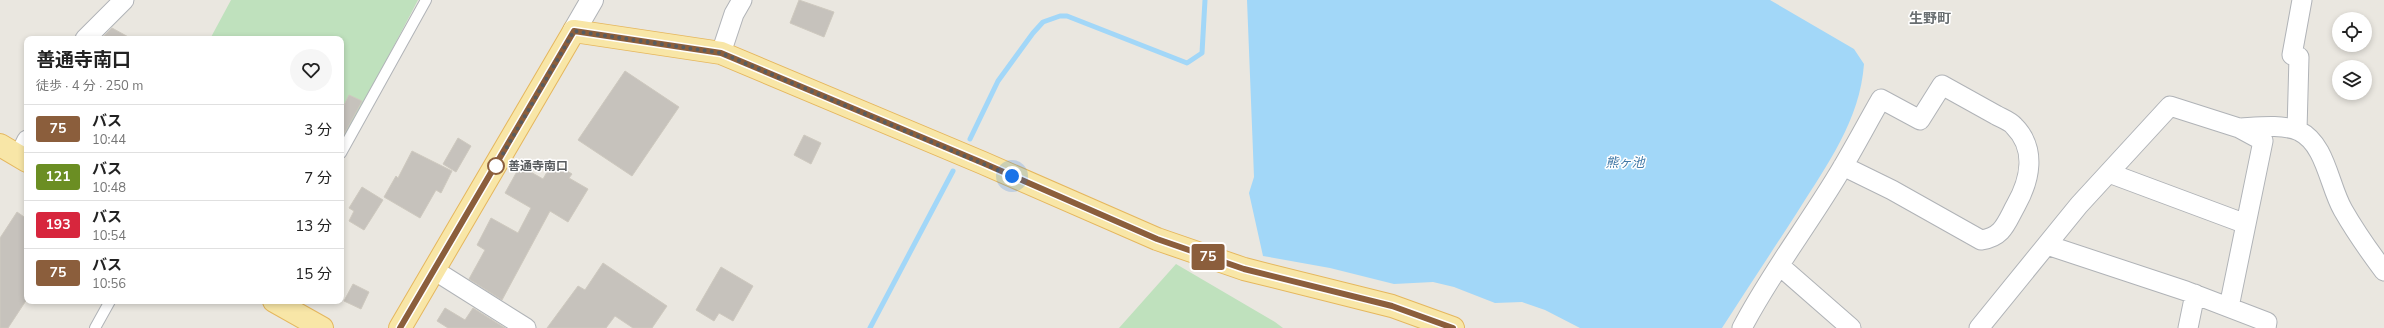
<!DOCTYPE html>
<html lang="ja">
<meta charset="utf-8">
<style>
:root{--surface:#fff;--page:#f6f6f6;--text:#222;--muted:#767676;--line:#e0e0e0}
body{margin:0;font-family:"Nunito Sans","Noto Sans JP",sans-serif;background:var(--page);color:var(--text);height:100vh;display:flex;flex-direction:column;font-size:15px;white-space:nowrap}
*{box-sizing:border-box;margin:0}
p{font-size:13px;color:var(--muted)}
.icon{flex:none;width:22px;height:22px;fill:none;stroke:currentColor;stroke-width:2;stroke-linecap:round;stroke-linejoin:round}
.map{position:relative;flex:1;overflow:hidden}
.sheet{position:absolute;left:24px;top:36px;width:320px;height:268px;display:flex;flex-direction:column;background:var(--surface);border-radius:8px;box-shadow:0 2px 6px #0003}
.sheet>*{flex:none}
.badge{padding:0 8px;border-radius:3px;font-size:14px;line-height:26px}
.fabs{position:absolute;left:2332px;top:12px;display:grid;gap:8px}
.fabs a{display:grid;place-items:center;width:40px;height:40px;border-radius:50%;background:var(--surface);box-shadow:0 2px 6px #0003;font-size:20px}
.you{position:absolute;width:20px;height:20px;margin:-10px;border:3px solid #fff;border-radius:50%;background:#1a73e8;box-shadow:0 0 0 6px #1a73e833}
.map>.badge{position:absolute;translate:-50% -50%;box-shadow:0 0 0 2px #fff}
.round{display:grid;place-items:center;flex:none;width:42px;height:42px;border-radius:21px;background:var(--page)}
.headline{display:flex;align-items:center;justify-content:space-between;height:68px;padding:0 12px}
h1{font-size:19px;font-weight:700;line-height:30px}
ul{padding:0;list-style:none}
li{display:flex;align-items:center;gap:12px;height:48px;padding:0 12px;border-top:1px solid var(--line)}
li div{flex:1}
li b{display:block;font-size:15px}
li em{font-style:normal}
li .badge{min-width:44px;font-weight:700;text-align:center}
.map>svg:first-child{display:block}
</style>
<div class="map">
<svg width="2384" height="328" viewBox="0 0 2384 328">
<rect width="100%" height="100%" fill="#eae7e0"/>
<path fill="#bfe1bd" d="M231,0H418L342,145L341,39H210Z
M1176,264L1275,322L1283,328H1119Z"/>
<path fill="#a2d7f8" d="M1247,0H1770L1854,49L1864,64C1860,120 1827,165 1798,211C1773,250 1747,289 1722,328H1580L1545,310L1522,302L1495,303L1454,287L1433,282L1394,284L1330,268L1263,256L1249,193L1254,177Z"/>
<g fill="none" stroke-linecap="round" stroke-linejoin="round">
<path stroke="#a2d7f8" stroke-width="5" d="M970,139L998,81L1033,33L1043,22L1060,16H1067L1187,63L1202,53L1205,0
M870,328L953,171"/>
</g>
<path fill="#c6c2bc" stroke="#cec9bf" d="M799,0L834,12L824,37L790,23Z
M112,28L132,39H101Z
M625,71L679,107L632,176L578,140Z
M349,95L362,101L341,140V111Z
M804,135L821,143L811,164L794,155Z
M458,138L471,146L456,172L443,164Z
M412,151L452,171L441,193L436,190L420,218L384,197L396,176L398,178Z
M553,162L572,174L569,178L588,189L568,222L550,211L502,300L469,279L485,250L477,245L491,218L518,233L531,208L505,193L520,166L543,179Z
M362,187L383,200L364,230L349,221L354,211L349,208Z
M17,212L27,219V299L8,328H0V238Z
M603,263L667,306L652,328H633L615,316L606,328H547L578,286L585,290Z
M721,267L753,286L733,321L719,313L714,321L696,310Z
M353,284L369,292L361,309L344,301Z
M445,308L465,320L473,308L505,328H448L437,321Z"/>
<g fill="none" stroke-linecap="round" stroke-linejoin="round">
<g stroke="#b0b3b7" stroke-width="12">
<path id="service" d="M341,153L426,0
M95,328L110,301"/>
</g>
<g stroke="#b0b3b7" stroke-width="21">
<path id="minor" d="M85,39L124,0
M721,53L734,14L742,0
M2241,128C2258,127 2283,124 2299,131C2326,144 2329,186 2343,210C2355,231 2369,251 2384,271
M2297,130L2299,57L2292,55L2302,0
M19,156L27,140
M2109,173L2246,224
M2047,245L2186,291L2267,322L2266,328
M1780,266L1851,328
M434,270L526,328
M1742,328C1769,276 1805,229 1836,178C1852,152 1866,125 1881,99L1920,120L1942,85C1960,95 1978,105 1996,115C2001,118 2010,121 2014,126C2037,149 2030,180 2016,205C2006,223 2003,237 1981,240L1892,190L1843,166
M1979,328L2079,205L2170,106L2239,128L2263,141L2229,307
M2188,328L2195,294"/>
</g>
<g stroke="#b0b3b7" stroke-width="24">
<path id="tertiary" d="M574,31L592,0"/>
</g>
<g stroke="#e5b75e" stroke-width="24">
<path id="primary" d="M0,145L27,161
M274,301L322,328
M400,328L574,31L721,53L983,163L1157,239L1244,269L1392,306L1453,328"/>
</g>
<use href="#service" stroke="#fff" stroke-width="10"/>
<use href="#minor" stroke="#fff" stroke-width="19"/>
<use href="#tertiary" stroke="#fff" stroke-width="22"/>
<use href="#primary" stroke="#f8e6a7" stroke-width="22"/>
</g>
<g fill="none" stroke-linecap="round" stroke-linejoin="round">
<g stroke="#fff" stroke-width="9">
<path id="line" d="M400,328L574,31L721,53L983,163L1157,239L1244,269L1392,306L1453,328"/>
</g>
<use href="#line" stroke="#8b5e3c" stroke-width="6"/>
<path stroke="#585c5f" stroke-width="4" stroke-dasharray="0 7.2" d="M496,166L574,31L721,53L1012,176"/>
</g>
<circle fill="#fff" stroke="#8b5e3c" stroke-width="2" cx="496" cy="166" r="8"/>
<g text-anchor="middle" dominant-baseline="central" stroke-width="3" stroke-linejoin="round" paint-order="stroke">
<g font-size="12" font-weight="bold" fill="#585c5f" stroke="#fff" text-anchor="start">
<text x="508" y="166">善通寺南口</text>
</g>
<g font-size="13" font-style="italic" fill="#4279a7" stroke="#fff">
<text x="1625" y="163">熊ヶ池</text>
</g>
<g font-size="14" font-weight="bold" fill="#696e71" stroke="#fff">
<text x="1930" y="18">生野町</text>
</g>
</g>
</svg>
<div class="fabs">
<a><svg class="icon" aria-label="locate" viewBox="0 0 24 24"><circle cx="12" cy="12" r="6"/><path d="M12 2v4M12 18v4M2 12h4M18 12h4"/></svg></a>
<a><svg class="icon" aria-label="layers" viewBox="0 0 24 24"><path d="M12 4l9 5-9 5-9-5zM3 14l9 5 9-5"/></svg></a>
</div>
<div class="you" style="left:1012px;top:176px"></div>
<b class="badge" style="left:1208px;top:257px;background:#8b5e3c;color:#fff">75</b>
<section class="sheet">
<div class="headline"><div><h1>善通寺南口</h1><p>徒歩 · 4 分 · 250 m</p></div><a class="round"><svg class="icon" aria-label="heart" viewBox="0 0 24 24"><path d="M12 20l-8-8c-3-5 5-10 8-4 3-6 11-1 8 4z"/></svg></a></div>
<ul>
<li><span class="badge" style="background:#8b5e3c;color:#fff">75</span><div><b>バス</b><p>10:44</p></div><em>3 分</em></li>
<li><span class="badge" style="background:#6b8e23;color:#fff">121</span><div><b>バス</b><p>10:48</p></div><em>7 分</em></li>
<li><span class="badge" style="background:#d7263d;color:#fff">193</span><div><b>バス</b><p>10:54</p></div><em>13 分</em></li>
<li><span class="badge" style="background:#8b5e3c;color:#fff">75</span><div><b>バス</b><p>10:56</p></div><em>15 分</em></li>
</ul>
</section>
</div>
